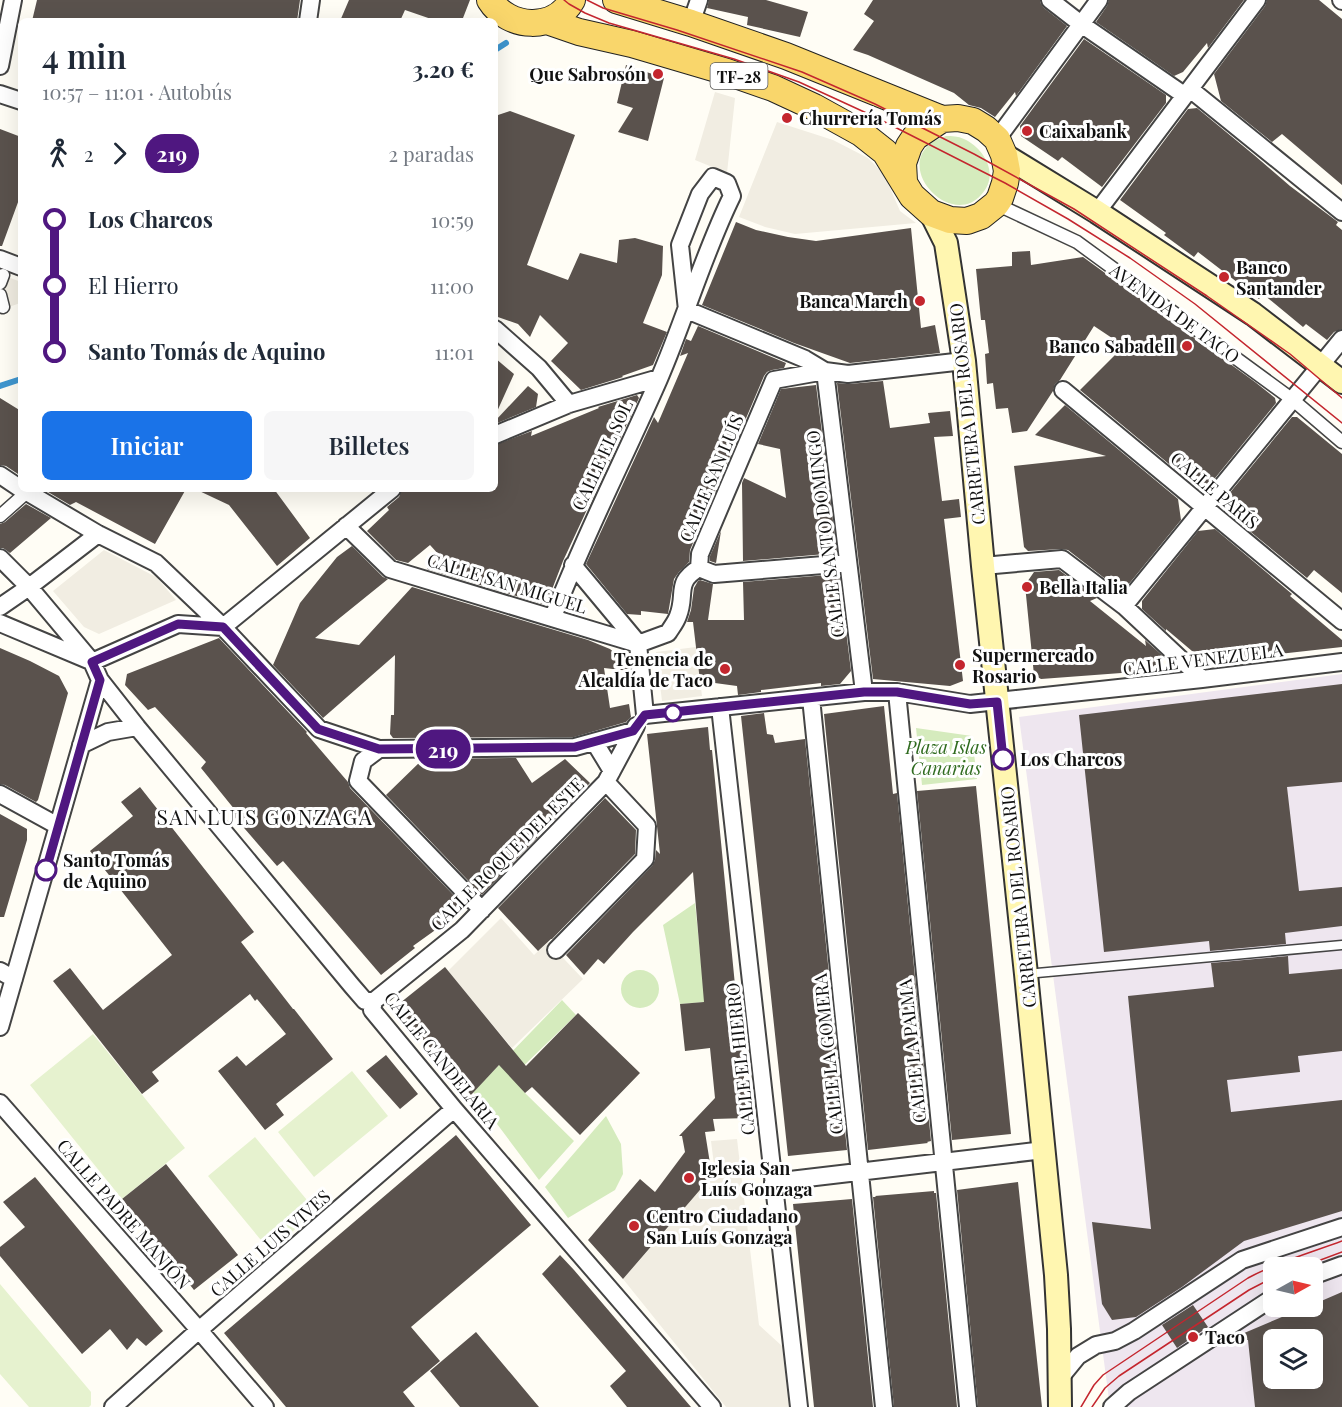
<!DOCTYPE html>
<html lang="es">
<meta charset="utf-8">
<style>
:root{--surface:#fff;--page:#f6f6f7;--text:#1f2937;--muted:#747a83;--accent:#1a73e8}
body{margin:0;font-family:"Playfair Display",serif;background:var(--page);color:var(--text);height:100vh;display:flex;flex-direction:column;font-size:22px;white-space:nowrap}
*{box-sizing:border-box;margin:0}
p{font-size:20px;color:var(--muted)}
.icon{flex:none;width:33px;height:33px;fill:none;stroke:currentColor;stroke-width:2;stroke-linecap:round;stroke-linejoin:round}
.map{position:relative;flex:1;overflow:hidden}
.panel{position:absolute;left:18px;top:18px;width:480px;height:474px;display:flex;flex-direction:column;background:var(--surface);border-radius:9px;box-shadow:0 6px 24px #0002}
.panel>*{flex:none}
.badge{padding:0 12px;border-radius:20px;font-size:21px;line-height:39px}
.needle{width:39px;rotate:82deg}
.buttons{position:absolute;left:1263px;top:1257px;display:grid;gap:12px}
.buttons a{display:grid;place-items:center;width:60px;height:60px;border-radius:9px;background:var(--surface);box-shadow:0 6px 24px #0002;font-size:30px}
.map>.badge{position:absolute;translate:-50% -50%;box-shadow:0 0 0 3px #fff}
.legs{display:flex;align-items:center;gap:9px;height:66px;padding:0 24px;font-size:20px}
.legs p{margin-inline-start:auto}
.head{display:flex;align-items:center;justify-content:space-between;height:102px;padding:0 24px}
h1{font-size:33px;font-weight:600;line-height:45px}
.action{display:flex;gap:12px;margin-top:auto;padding:12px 24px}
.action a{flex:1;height:69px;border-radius:9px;background:var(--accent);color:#fff;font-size:24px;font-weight:600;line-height:69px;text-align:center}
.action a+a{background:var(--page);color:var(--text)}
ul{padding:0 24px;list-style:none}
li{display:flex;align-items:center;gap:21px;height:66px;font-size:22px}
li i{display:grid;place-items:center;width:9px;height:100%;margin:0 8px;background:currentColor}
li i::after{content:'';width:15px;height:15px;margin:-8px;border:4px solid;border-radius:50%;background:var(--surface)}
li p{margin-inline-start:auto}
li:first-child i{background:linear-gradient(#0000 50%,currentColor 0)}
li:last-child i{background:linear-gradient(currentColor 50%,#0000 0)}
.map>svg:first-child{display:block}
</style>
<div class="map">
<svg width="1342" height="1407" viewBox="0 0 1342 1407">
<rect width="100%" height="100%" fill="#fffdf5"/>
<path fill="#eee6ef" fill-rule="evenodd" d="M1342,674V1407H1110L1019,717ZM1274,1268H1312V1306H1274ZM1274,1340H1312V1378H1274Z"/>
<path fill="#d5ebbd" d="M946,136C952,136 958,136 964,139C985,149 1000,175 981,195C948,232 883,156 946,136Z
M916,728L972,736L977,779L922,785Z
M695,903L705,1002L680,1004L663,925Z
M621 989a19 19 0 1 1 38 0a19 19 0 1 1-38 0Z
M562,1000L576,1015L512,1077L525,1093L574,1141L539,1180L473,1092Z
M606,1116L621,1144L623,1174L615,1190L568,1218L545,1187Z"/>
<path fill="#e6f2cf" d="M93,1034L185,1148L122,1199L30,1085Z
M352,1071L388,1116L314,1177L278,1132Z
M255,1137L316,1211L270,1251L208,1176Z
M0,1284L91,1392V1405L89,1407H29L0,1374Z"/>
<path fill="#f1ede2" d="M715,92L735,98L727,173L695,160Z
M777,122L833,140L868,158L884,174L900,211L916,223L795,234L765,227L739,217Z
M0,274L21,282V302L20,303L9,307H0Z
M104,550L156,577L176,600L99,634L84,627L53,591Z
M696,647L702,696L662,701L656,652Z
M501,918L534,955L548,942L583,979L512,1048L448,971Z
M737,1139L759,1325L782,1346L789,1407H726L623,1279L681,1213L671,1205L686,1188L696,1195L708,1181L707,1171L714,1165L711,1141Z"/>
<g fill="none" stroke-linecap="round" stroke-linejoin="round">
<path stroke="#3f96cf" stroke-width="6" d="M495,50L506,43
M0,386L21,379"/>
</g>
<path fill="#5a524d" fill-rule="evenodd" d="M37,0H300L297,21H32Z
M349,0H470L463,18L458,21H437L405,10L400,21H340Z
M709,0H766L808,12L800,37L747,25L748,17L707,8Z
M873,0H1040L1041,4L1044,8L1067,26L1016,96L1015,92L995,117L981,108L969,105L954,93L868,55L853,50L874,21L864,14Z
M1109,0H1244L1208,48L1207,43L1183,72L1174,76L1096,22L1107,6Z
M1267,0H1319L1342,19V185L1282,134L1272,142L1221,101L1214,74L1265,6Z
M1084,39L1166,95V103L1102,187L1062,157L1058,161L1021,136L1020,126Z
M626,65L664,78L648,141L618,132L633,108L617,103Z
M1197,108L1254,155L1290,186L1338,222L1336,225L1342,230V329L1334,332L1327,340L1306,324L1303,327L1263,294L1259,299L1198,252L1194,257L1164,235L1166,233L1120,200L1188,109Z
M510,111L575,135L527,265L568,280L580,253L617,263L619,240L635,238L663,246L662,275L643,323L667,332L653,365L622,376L623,377L581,390L551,361L568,343L540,315L530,337L518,324L495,316V116Z
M0,129L21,137V194L2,246H0Z
M736,222L756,230L788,237L816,241L911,228L921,328L935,325L940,353L850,363L794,343L702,305Z
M1030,251L1031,265L1083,257L1255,382L1275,398L1276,403L1207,488L1199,489L1080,390L1124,346L1094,326L1060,380L1055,384L1053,391L1027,431L1012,433L1008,408L996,409L993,383L987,384L985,354L989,353L985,320H981L976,269L1012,266V252Z
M698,326L786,363L784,368L772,370L767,372L764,376L690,550L689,562L679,572L674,579L668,614L641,611V615L627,614L586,564L654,417L658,423L688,353L680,356L686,339L691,341Z
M495,358L514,374L495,416Z
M883,381L890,428L930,423L928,413L950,411L953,436L934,437L942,501L959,499L961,517L944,519L963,681L950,686L873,679L837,383L849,384Z
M816,385L837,553L743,561L742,483L744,478L786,498L780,449L758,444L781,389Z
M528,386L538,394L536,407L495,424V421Z
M637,395L639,398L563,561L546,605L427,569L440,556L430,545L408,563L396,560L367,531L389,510L387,507L399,497L402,489H495V445L532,431L531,436L599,408L598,407Z
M0,398L21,411V476L6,466L0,465Z
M1065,405L1178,499L1181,520L1124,590L1121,591L1068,550L1061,549L1028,551L1024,547L1014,466L1106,456L1035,435Z
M1292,417H1297L1342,454V593L1314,570L1307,578L1219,506Z
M43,489H186L155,544L76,502L70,505Z
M195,489H274L310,538L277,566L229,505Z
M26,504L51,518L10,553L3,548H0V524L5,522Z
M1215,529L1292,594L1290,596L1342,640V647L1205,662L1166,629V631L1142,609V601L1198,531Z
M721,531L716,563L710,561V556Z
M352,546L383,577L388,579L315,638L359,645L412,587L588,640L610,649L630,666V671L604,668L610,708L629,704L631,717L626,722L574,737L393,738L390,734L391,715H394L395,655L323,718L273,665L300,603L337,557Z
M1059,570L1097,598L1090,601L1146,646L1145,640L1163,656L1161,673L1148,674V671L1041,679L1034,675L1025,585L1034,572Z
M839,574L851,671L840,684L821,686V683L761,690V692L738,695L737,686L700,681L693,622H687L691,610L694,588L698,581L700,580L713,584L708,620H744L743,582Z
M219,638L307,732L306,733L348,782L350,788L466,908L413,946L415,948L381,975L283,861L277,866L232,814L235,810L201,768L206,762L155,707L148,710L125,685L127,674Z
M0,648L30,661L59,676L68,693L38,800L36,802L5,785L0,784Z
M1342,684V782L1287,787L1299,891L1342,887V926L1285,933L1286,944L1210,951L1209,941L1104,952L1079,715Z
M884,706L893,794L897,793L931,1141L927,1142L928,1143L868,1150L824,714Z
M764,713L767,734L773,735L775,743L805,739L847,1150L788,1156L741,716Z
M708,727L710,750H712L748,1118L713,1119L715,1131L705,1132L712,1176L623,1279L588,1240L640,1179L655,1192L685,1152L682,1136H679L715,1098L710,1048L685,1051L680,1004L704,1002L693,872L633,932L604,964L598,959L584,975L566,955L652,866L655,860L656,850L660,854L647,734Z
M516,758L532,783L565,759L590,783L482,895L386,795L423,759Z
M976,786L1011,1134L952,1140L917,791Z
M140,787L254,932L241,942L293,1009H294L333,1059L276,1104L284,1115L265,1130L218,1071L237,1056L246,1066L286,1034L257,999L255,1001L250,994L152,1072L159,1081L142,1094L53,981L70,968L103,1010L172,955L90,851L133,816L121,802Z
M605,798L636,830L635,854L552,939H551L538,951L498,908Z
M0,814L27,829V840L4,917H0Z
M1288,956L1289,974L1342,969V1051L1298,1056L1300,1072L1227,1080L1231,1112L1342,1100V1211L1244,1241L1182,1287L1136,1317L1112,1320L1102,1304L1092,1222L1151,1229L1128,996L1214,987L1211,963Z
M445,967L526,1066L578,1013L640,1073L580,1135L532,1087L525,1093L499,1065L471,1095L395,1007Z
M386,1055L418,1094L400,1109L366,1071Z
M456,1135L531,1225L411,1327L440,1361L403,1392L415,1407H286L224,1333Z
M166,1164L238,1255L194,1290L122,1199Z
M35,1177L163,1331L146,1346L137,1338L127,1350L110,1329L82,1354L0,1256V1247L25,1227L3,1202Z
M1018,1182L1042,1407H978L957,1190Z
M934,1191V1193H936L957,1407H894L873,1197H876L875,1196Z
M852,1199L873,1407H814L793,1204Z
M560,1255L574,1270L691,1407H627L610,1386L626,1371L542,1274Z
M1342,1292V1407H1255L1248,1340L1230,1339L1308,1306H1312V1305ZM1274,1340H1312V1378H1274Z
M1193,1305L1208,1327L1177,1348L1162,1325Z
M476,1332L539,1407H460L430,1371Z"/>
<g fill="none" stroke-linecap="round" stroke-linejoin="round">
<g stroke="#444" stroke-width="11">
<path id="service" d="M1026,974L1342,945"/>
</g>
<g stroke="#444" stroke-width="15">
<path id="pedestrian" d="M996,204L1077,242L1293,400L1342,442
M0,283L3,275
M0,295L3,307
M0,516L27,492"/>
</g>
<g stroke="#444" stroke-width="20">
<path id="minor" d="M1050,0L1081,24L1184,95
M1341,0L1342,1
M308,21L311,0
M691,23L699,0
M0,66L13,0
M1190,89L1342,212
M0,94L21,101
M997,139L1099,0
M1097,212L1257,0
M0,259L21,267
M687,310L805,359L825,371L848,374L964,361
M495,329L539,368L569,404
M825,371L864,692
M1063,390L1342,621
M495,435L569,404L659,378
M0,475L21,489
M22,489L98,534L156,563L223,627L319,729L379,749L575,747L633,731
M346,526L390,569L638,644
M0,558L29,587L92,662L100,680L137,727L352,986L365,1001H374
M573,565L638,643
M983,566L1062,559L1124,606L1202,679
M699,568L700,554L774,380L825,371
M699,568L714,574L848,563
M1124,606L1342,339
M0,607L29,587L98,534
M553,617C584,536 624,459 659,379C685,319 703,255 732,196L727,183L713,177L700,194L680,245L687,310
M0,623L88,660
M223,627L392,489
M638,644L668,633C671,628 676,622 678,616C687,594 674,583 699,568
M638,644L645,715
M92,662L178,624L223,627
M897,692L968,1407
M811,698L884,1407
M720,707L799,1407
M645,715L864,692H897L970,704L1202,679L1342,662
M595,743L612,771
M81,745L108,732L137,727
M379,749L363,761L358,781L482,910
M0,794L58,826
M556,950L645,859L647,826L606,782
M0,971L14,979
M374,1001L372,1010L454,1109L712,1407
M374,1001L462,930L606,782L636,726
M0,1027L100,680
M0,1103L199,1330L265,1407
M773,1182L1044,1150
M1312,1276L1342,1265
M1060,1378L1078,1356L1096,1345L1115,1341L1134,1331L1242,1260L1342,1227
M113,1407L199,1330L454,1109
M1112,1407L1129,1392L1274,1297"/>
</g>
<g stroke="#333" stroke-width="26">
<path id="secondary" d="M1004,155L1097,212L1253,314L1342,382
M931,213L946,243L964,361L983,566L1026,974L1056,1275L1059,1329L1060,1407"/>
</g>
<g stroke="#222" stroke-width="28">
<path id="primary" d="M490,0C508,29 555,32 572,0
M616,0L691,23L786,56L942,119
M547,21L579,32L632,44L727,72L773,88L814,107L861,133L885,152L912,196L931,213L950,220L967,221L981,216L996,204L1000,198L1005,183L1007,171L1004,155L997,139L986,129L973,121L958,118L942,119L915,137L909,146L903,163L904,181"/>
</g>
<use href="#service" stroke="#fff" stroke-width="8"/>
<use href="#pedestrian" stroke="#fff" stroke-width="12"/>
<use href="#minor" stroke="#fff" stroke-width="16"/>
<use href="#secondary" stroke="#fff6b0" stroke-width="22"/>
<use href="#primary" stroke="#f9d66b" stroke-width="26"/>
<path stroke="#c4262e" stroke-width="1.5" d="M564,0L569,4L585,13L609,23L734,59L799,82L873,116L1005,183L1068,219L1130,258L1195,304L1342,423
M587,0L603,8L677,30L802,72L875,104L974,154L1074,209L1207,296L1290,354L1342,398
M1299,1268L1342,1252
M1081,1407L1094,1385L1103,1375L1248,1278C1277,1262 1310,1253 1342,1241
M1092,1407L1105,1388L1119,1376L1249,1290L1274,1277"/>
</g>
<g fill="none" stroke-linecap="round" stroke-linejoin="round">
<g stroke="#fff" stroke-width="14">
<path id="line-1" d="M46,870L100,680L92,662L178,624L223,627L318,729L379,749L575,747L633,731L645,715L864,692H897L970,704L997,702L1003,759"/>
</g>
<use href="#line-1" stroke="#4f1780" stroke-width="9"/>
</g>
<g fill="#c4262e" stroke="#fff" stroke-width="2">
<circle cx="658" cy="74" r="6"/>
<circle cx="787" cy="118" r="6"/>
<circle cx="1027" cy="131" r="6"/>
<circle cx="1224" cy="277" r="6"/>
<circle cx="920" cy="301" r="6"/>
<circle cx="1187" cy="346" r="6"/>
<circle cx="1027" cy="587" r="6"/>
<circle cx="960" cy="665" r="6"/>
<circle cx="725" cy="669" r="6"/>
<circle cx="689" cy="1178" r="6"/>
<circle cx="634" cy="1226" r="6"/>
<circle cx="1193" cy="1337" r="6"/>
</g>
<g fill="#fff" stroke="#4f1780" stroke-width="3">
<circle cx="673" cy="713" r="8"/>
<circle cx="1003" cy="759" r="10"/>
<circle cx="46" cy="870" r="10"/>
</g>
<g text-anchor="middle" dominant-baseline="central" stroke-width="6" stroke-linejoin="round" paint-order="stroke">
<rect fill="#fff" stroke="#585858" stroke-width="1.5" x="710.5" y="63" width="57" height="26" rx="4.5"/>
<g font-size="16" font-weight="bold" fill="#111">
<text x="739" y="76">TF-28</text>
</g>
<g font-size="18" font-weight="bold" fill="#111" stroke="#fff" text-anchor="start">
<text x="646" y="74" text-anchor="end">Que Sabrosón</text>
<text x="799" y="118">Churrería Tomás</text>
<text x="1039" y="131">Caixabank</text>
<text x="1236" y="267">Banco<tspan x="1236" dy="21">Santander</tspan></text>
<text x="908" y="301" text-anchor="end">Banca March</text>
<text x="1175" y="346" text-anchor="end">Banco Sabadell</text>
<text x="1039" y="587">Bella Italia</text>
<text x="972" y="655">Supermercado<tspan x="972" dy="21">Rosario</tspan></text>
<text x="713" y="659" text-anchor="end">Tenencia de<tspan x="713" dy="21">Alcaldía de Taco</tspan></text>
<text x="701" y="1168">Iglesia San<tspan x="701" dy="21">Luís Gonzaga</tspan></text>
<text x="646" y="1216">Centro Ciudadano<tspan x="646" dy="21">San Luís Gonzaga</tspan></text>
<text x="1205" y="1337">Taco</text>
</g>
<g font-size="18" fill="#111" stroke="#fff">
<text transform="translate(1175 313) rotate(36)">AVENIDA DE TACO</text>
<text transform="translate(967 414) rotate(-96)">CARRETERA DEL ROSARIO</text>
<text transform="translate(602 455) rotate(-65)">CALLE EL SOL</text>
<text transform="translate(711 478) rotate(-67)">CALLE SAN LUÍS</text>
<text transform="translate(1215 490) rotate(40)">CALLE PARÍS</text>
<text transform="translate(825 534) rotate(-97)">CALLE SANTO DOMINGO</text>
<text transform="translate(507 583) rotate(17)">CALLE SAN MIGUEL</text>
<text transform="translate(1203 659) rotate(-7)">CALLE VENEZUELA</text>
<text transform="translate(507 854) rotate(-45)">CALLE ROQUE DEL ESTE</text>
<text transform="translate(1018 897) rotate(-96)">CARRETERA DEL ROSARIO</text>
<text transform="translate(912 1051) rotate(-96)">CALLE LA PALMA</text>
<text transform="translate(828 1054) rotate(-96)">CALLE LA GOMERA</text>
<text transform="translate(740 1059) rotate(-96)">CALLE EL HIERRO</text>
<text transform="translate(442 1060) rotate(51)">CALLE CANDELARIA</text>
<text transform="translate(124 1214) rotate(49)">CALLE PADRE MANJÓN</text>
<text transform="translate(270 1243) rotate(-41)">CALLE LUIS VIVES</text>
</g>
<g font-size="18" font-style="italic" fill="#2f6b1f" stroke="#fff">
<text x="946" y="747">Plaza Islas<tspan x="946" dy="21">Canarias</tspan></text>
</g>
<g font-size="18" font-weight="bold" fill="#111" stroke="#fff" text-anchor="start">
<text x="1020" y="759">Los Charcos</text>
<text x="63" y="860">Santo Tomás<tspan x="63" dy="21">de Aquino</tspan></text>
</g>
<g font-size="21" letter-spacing="1.5" fill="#111" stroke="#fff">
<text x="265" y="816">SAN LUIS GONZAGA</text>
</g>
</g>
</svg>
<div class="buttons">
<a><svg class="needle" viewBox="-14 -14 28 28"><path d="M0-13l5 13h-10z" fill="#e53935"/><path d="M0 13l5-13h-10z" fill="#747a83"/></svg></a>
<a><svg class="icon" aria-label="layers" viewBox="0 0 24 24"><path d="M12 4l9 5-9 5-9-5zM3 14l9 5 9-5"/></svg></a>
</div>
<b class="badge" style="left:443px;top:749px;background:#4f1780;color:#fff">219</b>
<section class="panel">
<div class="head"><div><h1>4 min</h1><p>10:57 – 11:01 · Autobús</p></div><b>3.20 €</b></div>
<div class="legs"><svg class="icon" aria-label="walk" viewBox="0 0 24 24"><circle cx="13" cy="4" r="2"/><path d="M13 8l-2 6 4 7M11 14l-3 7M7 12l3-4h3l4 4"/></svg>2<svg class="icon" aria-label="forward" viewBox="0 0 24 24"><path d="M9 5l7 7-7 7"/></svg><b class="badge" style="background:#4f1780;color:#fff">219</b><p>2 paradas</p></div>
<ul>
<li><i style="color:#4f1780"></i><b>Los Charcos</b><p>10:59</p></li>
<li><i style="color:#4f1780"></i><span>El Hierro</span><p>11:00</p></li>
<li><i style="color:#4f1780"></i><b>Santo Tomás de Aquino</b><p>11:01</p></li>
</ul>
<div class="action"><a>Iniciar</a><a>Billetes</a></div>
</section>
</div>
